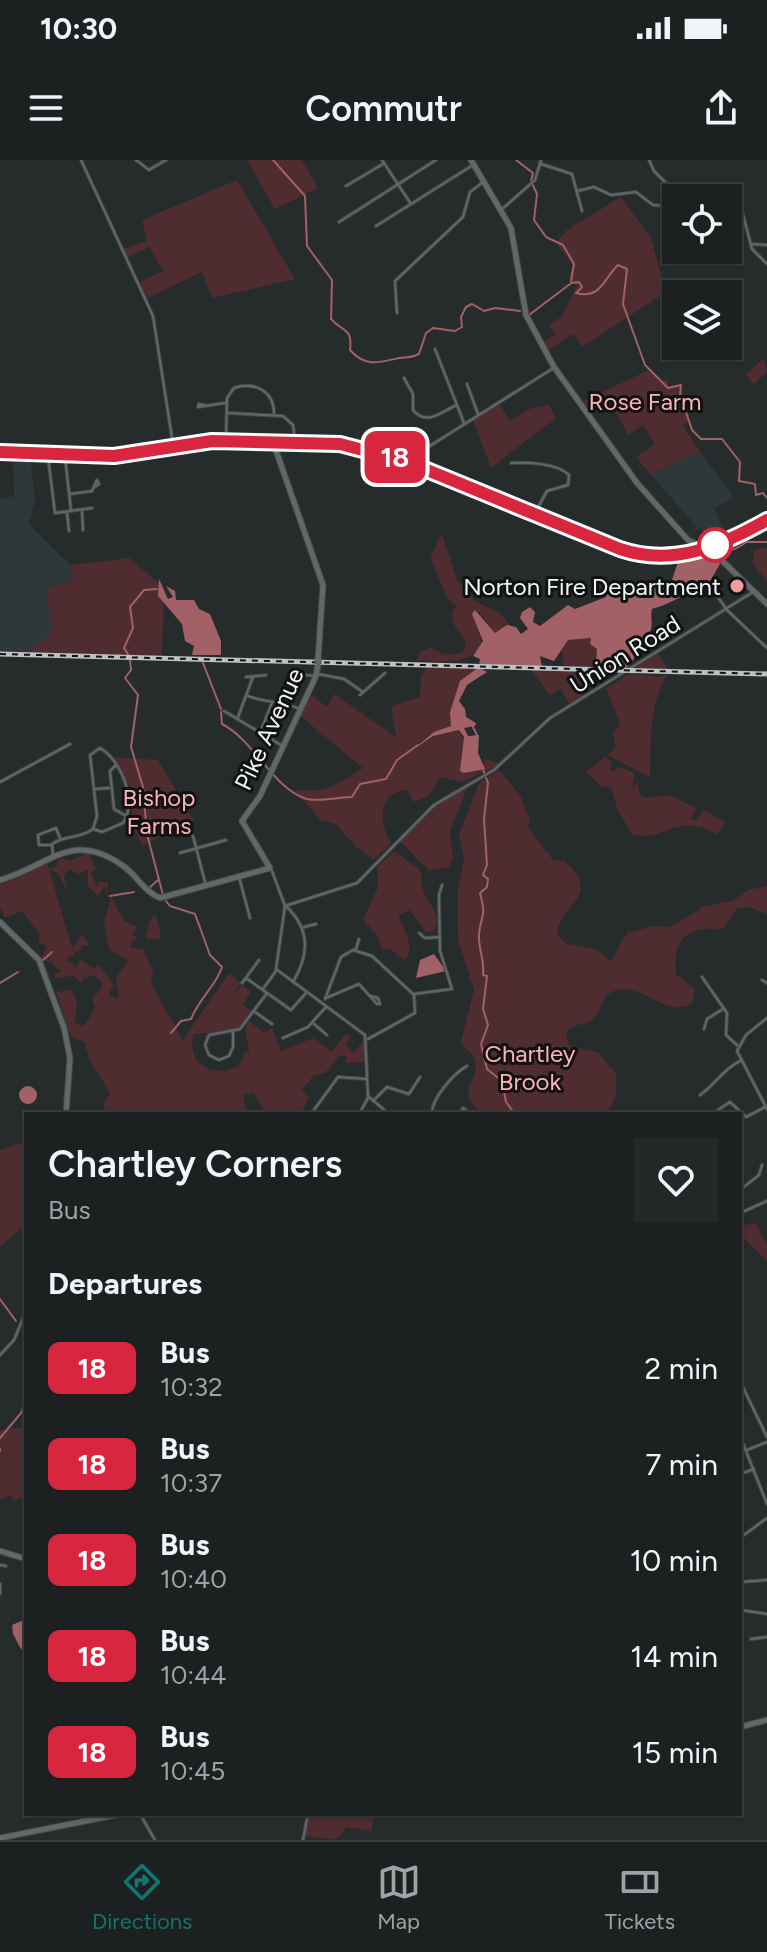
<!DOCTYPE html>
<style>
:root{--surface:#1c2020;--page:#252829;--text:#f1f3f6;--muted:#a0a3a5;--line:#3a3e3e;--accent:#0f766e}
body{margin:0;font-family:Figtree,sans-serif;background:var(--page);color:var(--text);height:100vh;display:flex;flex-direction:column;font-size:30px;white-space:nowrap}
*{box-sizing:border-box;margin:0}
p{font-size:26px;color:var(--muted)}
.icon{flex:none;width:44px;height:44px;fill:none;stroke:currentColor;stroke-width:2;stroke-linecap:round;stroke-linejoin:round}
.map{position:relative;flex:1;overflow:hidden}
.drawer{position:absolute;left:24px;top:952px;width:718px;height:704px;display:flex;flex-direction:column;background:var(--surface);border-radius:0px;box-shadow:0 2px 6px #0004,0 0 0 2px var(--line)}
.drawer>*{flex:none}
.badge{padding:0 16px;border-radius:12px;font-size:28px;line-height:52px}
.tools{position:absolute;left:662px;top:24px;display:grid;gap:16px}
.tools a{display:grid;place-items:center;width:80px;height:80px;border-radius:0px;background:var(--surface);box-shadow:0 2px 6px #0004,0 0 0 2px var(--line);font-size:40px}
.map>.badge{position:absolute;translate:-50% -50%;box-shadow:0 0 0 4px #fff}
h2{padding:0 24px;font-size:30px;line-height:72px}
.round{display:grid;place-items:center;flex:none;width:84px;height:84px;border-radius:0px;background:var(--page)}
.head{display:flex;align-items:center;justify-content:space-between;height:136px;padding:0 24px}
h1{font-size:38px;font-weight:600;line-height:60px}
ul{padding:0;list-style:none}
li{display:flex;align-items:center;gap:24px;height:96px;padding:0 24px}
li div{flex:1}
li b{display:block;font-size:30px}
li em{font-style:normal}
li .badge{min-width:88px;font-weight:700;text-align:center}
.status{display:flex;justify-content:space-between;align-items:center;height:56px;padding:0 40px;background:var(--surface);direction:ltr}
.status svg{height:22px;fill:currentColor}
header{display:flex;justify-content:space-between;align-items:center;height:104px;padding:0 24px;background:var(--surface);font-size:36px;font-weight:600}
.tab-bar{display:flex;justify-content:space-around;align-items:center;height:112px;border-top:2px solid var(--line);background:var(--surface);font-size:22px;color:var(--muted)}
.tab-bar a{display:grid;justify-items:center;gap:4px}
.tab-bar .active{color:var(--accent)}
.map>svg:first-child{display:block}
</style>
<div class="status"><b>10:30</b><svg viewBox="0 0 49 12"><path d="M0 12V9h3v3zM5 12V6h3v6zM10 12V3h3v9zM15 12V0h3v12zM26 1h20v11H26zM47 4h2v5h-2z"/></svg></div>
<header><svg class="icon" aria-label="menu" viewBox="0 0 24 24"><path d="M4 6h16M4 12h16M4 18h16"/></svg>Commutr<svg class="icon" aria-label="share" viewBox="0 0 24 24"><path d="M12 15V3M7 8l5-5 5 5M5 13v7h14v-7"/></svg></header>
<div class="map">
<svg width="767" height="1680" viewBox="0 0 767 1680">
<rect width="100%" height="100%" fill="#262b2b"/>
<path fill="#2c383a" d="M700,291L733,337L714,349L728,378L713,384L700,368L687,377L697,367L651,315Z
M13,292H30L35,341L29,364L70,405L71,421L46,429L53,472L31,490L0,494V339L14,336Z"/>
<path fill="#4f2c2f" d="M247,0H302L318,28L275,49Z
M237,20L295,119L212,138L202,112L148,138L139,123L163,111L149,87L126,98L121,89L147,81L142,60Z
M621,37L651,78L666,132L582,187L574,174L547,191L542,184L555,174L549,165L561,157L577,126L569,121L572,104L556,83L567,70Z
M764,198L767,212L754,224L746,214Z
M651,209L658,220H668V226L681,224L690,261L683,266L700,291L651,315L636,297L655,284L643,265L628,275L607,235L585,247L581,242Z
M499,243L510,261L529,249L549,245L556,258L491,308L473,260Z
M442,374L458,423L464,424C475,453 495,440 510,465L495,473L478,451L482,485C465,507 443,502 418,500L417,494L431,487C441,495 450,496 463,492L466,482L453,463L452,451L457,446L447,438L430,397Z
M763,387L767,388V421L752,404L754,391Z
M129,398L164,428L162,497L4,494L31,490L52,472L46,429L71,421L70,405Z
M592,478L590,482L597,490L600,507L564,506L561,487L569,480Z
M658,494L669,509L635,508Z
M479,507L460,522L451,566L422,581L424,583L433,576L459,570L465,583L461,604L485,603L483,599L499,603L495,607L462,622L440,617L428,636L414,642L407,630C377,632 379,664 391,683L374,700L356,687L336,664L320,660L294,629C325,635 337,624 363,608L299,555L310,534L327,547L334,534L396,577L391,546L420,537L421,516L427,508Z
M531,510L573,511L587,534L570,545L561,529L550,536Z
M631,513L657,517L667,515C649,544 651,586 650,617L607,595L616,587L613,572L620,564L606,528Z
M110,597L158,600L194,661L143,685L129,662C139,638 127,615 110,597Z
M605,597L612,602L610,610L614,612L618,607L635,613L632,628L637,622L640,635L646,638L670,635L697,649L691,659L695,661L703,650L725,662L717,674C675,651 663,684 632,674L618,651L611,628L601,626L586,612Z
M499,610L520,635L530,660L527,666L553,700L565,701C604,739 559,742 557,775L567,784L596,789L611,801L627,773L653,766L670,767L705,746L733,741L748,730L767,726V754L749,747L737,749L724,768C716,771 712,768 704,769C677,773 674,791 676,814L695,829L692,844C663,858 642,821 614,831C600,836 602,852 592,860C585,866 576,863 569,869L566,875L570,886L599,893L616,914V934L608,954H482C454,930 480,923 475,901C473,892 464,890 461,881L474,830L458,779L457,736L464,698L459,675L479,623Z
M467,628L450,672L453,697L449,707L429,711L400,681L437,643Z
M394,691L420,710C423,716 420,723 423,730C428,744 444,756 433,772H426L409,750L398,756C404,770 416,787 405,801L392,790L381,788L378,776L363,760L378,727L377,707Z
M89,693L96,709L91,713L97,727L98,722H108L107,737L105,726L98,736L88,727V710L78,714L69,709L64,716L68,732L58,714L50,709L57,706L60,697L70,701Z
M47,702L72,788L85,771L83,776L90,786L83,785L80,791L74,792L75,797L69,795L67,801L74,804L75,810L80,799L94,809L99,805L114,824L109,834L115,839L119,837L116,818L128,801L109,789L104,762L111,737L124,761L137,767L133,775L138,778L132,781L131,788L143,789L153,811L151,824L183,880L229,813L241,823L232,835L243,825L251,832L243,844L252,852L237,870L194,874C188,893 197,910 220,911C227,911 232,907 238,907L245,892L249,893L245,867L249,861L265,873L272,868L281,891L313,878L332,892L346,873L351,877L345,885L354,893L365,878L366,902L346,903V896H339L325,913L314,915L302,930L309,937L301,954H265L267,951H264L254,933L243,934L247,954H106L103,942L110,934C102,915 87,904 85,882L71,877L56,832L71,830L77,840L75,864L84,866L95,848L92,839L102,828L101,821L92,815L84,819L85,814L81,828V823L73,816L56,818L54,815L62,810L57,809L52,802L41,799L47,787L39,782V773L22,751L5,758L0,748V721Z
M156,755L161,775L159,779H145L151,758Z
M25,982L26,1064L0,1087V990Z
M755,1063L767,1084V1101L740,1075V1066Z
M26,1267V1338L13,1340L11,1335L0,1339V1270Z
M309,1654H374L371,1671L347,1667L336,1680L305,1676Z"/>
<path fill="#a26166" d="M711,392L721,402L708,425C687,431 675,443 652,449C650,456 653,462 651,469C650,475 632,504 626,508L600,507L596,502L597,489L590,484L591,478L568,480L554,501L540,496L542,507L479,506L480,499L473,496L483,481L472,454L475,450L495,473L507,465L516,467L521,474L528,469L520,458L522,452L530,447L535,452L533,462L540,466L568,445L575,449L606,437V423L612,422L632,438L648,424L672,420L679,399H693Z
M159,419L168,439L173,437L166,426L175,431L176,440H194L199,449L210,454L221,481V495H192L194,486L185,481L182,464L158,436Z
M479,507L487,512L467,525L459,541L465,549L466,557L476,563L475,566L464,568L468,576L479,575L478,593L485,609L464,613L460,611L464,577L459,570L433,576L414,589L434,572L451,566L450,552L460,521Z
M434,794L446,811L416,818L420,800Z
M19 935a9 9 0 1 1 18 0a9 9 0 1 1-18 0Z
M26,1459V1489H21L13,1474L12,1465Z"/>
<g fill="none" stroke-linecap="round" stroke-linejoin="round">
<path stroke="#a26166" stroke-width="2" d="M273,0L305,36L307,86L332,120L331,159C342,172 353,167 350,190C365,207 378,203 399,198C406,197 411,198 419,194L426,173L433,168L455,171L462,167L461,157L466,147L472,144L484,151L495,148L520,151
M516,0L533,13L531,21L537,34L534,60L546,77L563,85L574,104L571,121
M571,123L579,122L582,127L576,133C601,140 604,118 618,105L627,109L623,144L645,205L668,228L681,225L680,235L692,270L701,279H722L740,302L739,321L755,324L756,335L763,333L767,338
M529,155L570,124
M720,390L735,389L747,382H767
M129,496L124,488L133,468L130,447L144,430L157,429
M130,500L131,510L125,518L138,535L131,587L143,627L147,674L163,735
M203,503L221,549
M221,552L222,564C255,581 273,629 307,639C320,642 339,637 352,637L360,624L386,619L397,600L418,585
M472,565L478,577
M482,607L488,623L484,659L487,705L483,715L488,719L487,727L480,733C487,759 481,753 479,774C478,790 485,799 483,815L487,816L483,849L488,865L481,884L487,909L502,921L506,942L515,954
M148,729L158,720
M110,736L134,732
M166,741L170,746L195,754L210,795L222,807C216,826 200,837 191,859L181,861L171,873
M42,801L52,792
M0,823L18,812
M0,1139L16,1161
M26,1218V1236
M0,1278L21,1253L26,1238
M0,1289V1291"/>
<g stroke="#46494a" stroke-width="4">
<path id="street" d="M81,0L153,156L173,284
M136,0L149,10L166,0
M382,0L411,44
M649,0L654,11L670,27V45
M541,4L572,14L582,51
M346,26L383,4
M577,31L594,27L611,35L636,32L653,45L669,46L676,59
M728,44L742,51L752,89L767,104
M501,50L535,20L541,0
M339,62L436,0
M376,66L473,5
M751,84L767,85
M397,153L395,121L463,57L470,32L483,22
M435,189L464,263
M404,218L413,234V250C427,267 442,251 457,245
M467,224L478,254
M204,245L199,244L198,247L225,243
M228,253L283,256L293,265L295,281
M226,279L227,238L234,228C254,221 274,231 274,253
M399,296L425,289L552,209
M48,297L55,353L92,348
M65,297L71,350
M511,303C527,302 557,303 569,315L568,325L547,331L535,353
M70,334L92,331L97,320L99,324L96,326
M82,351L83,370
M67,352L69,371
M713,430L727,450L767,488
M293,514L316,516
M318,514L344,519L363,532
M246,517L266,515
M360,535L385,513
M248,536C266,543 283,541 300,549
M224,551L281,585
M238,557L253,517
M260,573L272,543
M100,588C121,600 138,641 123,663L102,672L93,669L97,656L90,595Z
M116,605L110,611L114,649L126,656
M0,622L70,584
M95,629L109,628
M193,676L205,722
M51,685H39L38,675L56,668L60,678
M180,693L226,680
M53,696L52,684C64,675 80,679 93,669
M272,711L285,746L276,809L365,875L368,936L389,954
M239,717L250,758
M285,746L357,723L434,645L494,610L550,558L753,432
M286,746C311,770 309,795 293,822
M304,767L316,764
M419,773L425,778L440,777
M356,789L359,779
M702,817L727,853L726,875L737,885
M246,818L291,850L306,833
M762,820L767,823
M242,823L259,800
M263,829L276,811
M414,834L452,829L440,791L439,735L442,725
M326,838L359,824L377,844H380L378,838L370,836
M325,839L341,797L353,790L372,796L413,834
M255,852L272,864
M767,858L746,875L737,891L767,949
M314,864L327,875
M704,869L707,859L723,849
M233,872V887L229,896L219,900L209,895L205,885L209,875L240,869L267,833
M283,878L308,867L326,847
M368,879L415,853L414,834
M700,935C716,924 722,910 740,901
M373,941L387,927L409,934L420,917
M311,954L338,917L366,919
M359,954L368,938
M432,954C431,939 454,913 467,906
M458,954L463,948L471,954
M712,954L730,942L746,957L765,947
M740,1030L759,1015L762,1005
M740,1053L767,1041
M740,1189L742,1185
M0,1195L14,1180L26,1151
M740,1221L767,1277
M740,1276L767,1344
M747,1290L767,1282
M740,1314L754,1309
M740,1378L767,1358
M0,1405L6,1406
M740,1422L767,1420
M0,1424V1434
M740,1450L767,1454
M751,1479L767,1477
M140,1654L155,1680
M303,1680L308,1654"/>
</g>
<g stroke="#46494a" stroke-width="7">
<path id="secondary" d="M471,0L511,68L526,155L554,207L637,323L688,380L713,392L767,444
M273,282L323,425L318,500
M0,720C51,705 71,670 122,705C137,715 143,731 160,738L270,708L242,661L260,636L316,516L318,504
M0,762L39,800L64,868L70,898L66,954
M0,1391L26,1399
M740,1567L767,1560
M0,1678L121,1654"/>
</g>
<g stroke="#46494a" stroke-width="9">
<path id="highway" d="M0,292L114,296L212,281L334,283L405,301L616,388C670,408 720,387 767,360"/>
</g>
<use href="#street" stroke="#626768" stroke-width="2"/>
<use href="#secondary" stroke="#626768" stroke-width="5"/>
<use href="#highway" stroke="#23aec3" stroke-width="7"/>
<g stroke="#bec1c2" stroke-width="5">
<path id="rail" d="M0,494L767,514"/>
</g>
<use href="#rail" stroke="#111313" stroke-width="2" stroke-dasharray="6" stroke-linecap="butt"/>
<g stroke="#46494a" stroke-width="7" stroke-linecap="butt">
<path id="secondary-bridge" d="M318,504V500"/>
</g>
<use href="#secondary-bridge" stroke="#626768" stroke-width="5"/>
</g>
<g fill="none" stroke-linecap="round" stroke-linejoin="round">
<g stroke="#fff" stroke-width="18">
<path id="line" d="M0,292L114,296L212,281L340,284L405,301L620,389C673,407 721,386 767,360"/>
</g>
<use href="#line" stroke="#d7263d" stroke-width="12"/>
</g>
<circle fill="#fff" stroke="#d7263d" stroke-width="4" cx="715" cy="385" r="16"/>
<circle fill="#f49aa1" stroke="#111313" stroke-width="3" cx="737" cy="426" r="8"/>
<g text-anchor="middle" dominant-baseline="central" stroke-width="6" stroke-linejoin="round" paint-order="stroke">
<g font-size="24" fill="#ffb1b6" stroke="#111313">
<text x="645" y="241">Rose Farm</text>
<text x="159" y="637">Bishop<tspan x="159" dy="28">Farms</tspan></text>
<text x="530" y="893">Chartley<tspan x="530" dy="28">Brook</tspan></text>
</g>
<g font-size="24" fill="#f3f5f6" stroke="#111313" text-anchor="end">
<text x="721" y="426">Norton Fire Department</text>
</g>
<g font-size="24" fill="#f3f5f6" stroke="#111313">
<text transform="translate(625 494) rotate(-32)">Union Road</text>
<text transform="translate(269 569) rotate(-65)">Pike Avenue</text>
</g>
</g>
</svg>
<div class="tools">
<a><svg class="icon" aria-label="locate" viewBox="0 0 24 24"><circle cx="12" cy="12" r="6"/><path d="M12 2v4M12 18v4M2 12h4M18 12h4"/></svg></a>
<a><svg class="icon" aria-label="layers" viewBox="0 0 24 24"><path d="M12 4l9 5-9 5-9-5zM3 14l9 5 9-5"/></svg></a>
</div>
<b class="badge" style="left:395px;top:297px;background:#d7263d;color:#fff">18</b>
<section class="drawer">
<div class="head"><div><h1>Chartley Corners</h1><p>Bus</p></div><a class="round"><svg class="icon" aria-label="heart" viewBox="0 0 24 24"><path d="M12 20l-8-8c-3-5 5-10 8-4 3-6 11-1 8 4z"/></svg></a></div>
<h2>Departures</h2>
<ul>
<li><span class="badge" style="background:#d7263d;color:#fff">18</span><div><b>Bus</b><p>10:32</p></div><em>2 min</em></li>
<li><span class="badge" style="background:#d7263d;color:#fff">18</span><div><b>Bus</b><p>10:37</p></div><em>7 min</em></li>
<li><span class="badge" style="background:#d7263d;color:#fff">18</span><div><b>Bus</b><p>10:40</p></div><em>10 min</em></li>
<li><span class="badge" style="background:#d7263d;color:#fff">18</span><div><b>Bus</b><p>10:44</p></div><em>14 min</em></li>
<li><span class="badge" style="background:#d7263d;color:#fff">18</span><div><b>Bus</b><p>10:45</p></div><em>15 min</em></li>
</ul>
</section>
</div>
<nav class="tab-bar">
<a class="active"><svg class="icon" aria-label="directions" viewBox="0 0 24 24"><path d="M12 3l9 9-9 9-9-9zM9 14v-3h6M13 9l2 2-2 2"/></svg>Directions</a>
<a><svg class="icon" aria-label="map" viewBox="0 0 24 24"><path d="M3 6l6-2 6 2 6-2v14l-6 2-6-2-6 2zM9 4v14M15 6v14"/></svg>Map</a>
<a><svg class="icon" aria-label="tickets" viewBox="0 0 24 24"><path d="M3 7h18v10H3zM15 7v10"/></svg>Tickets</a>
</nav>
